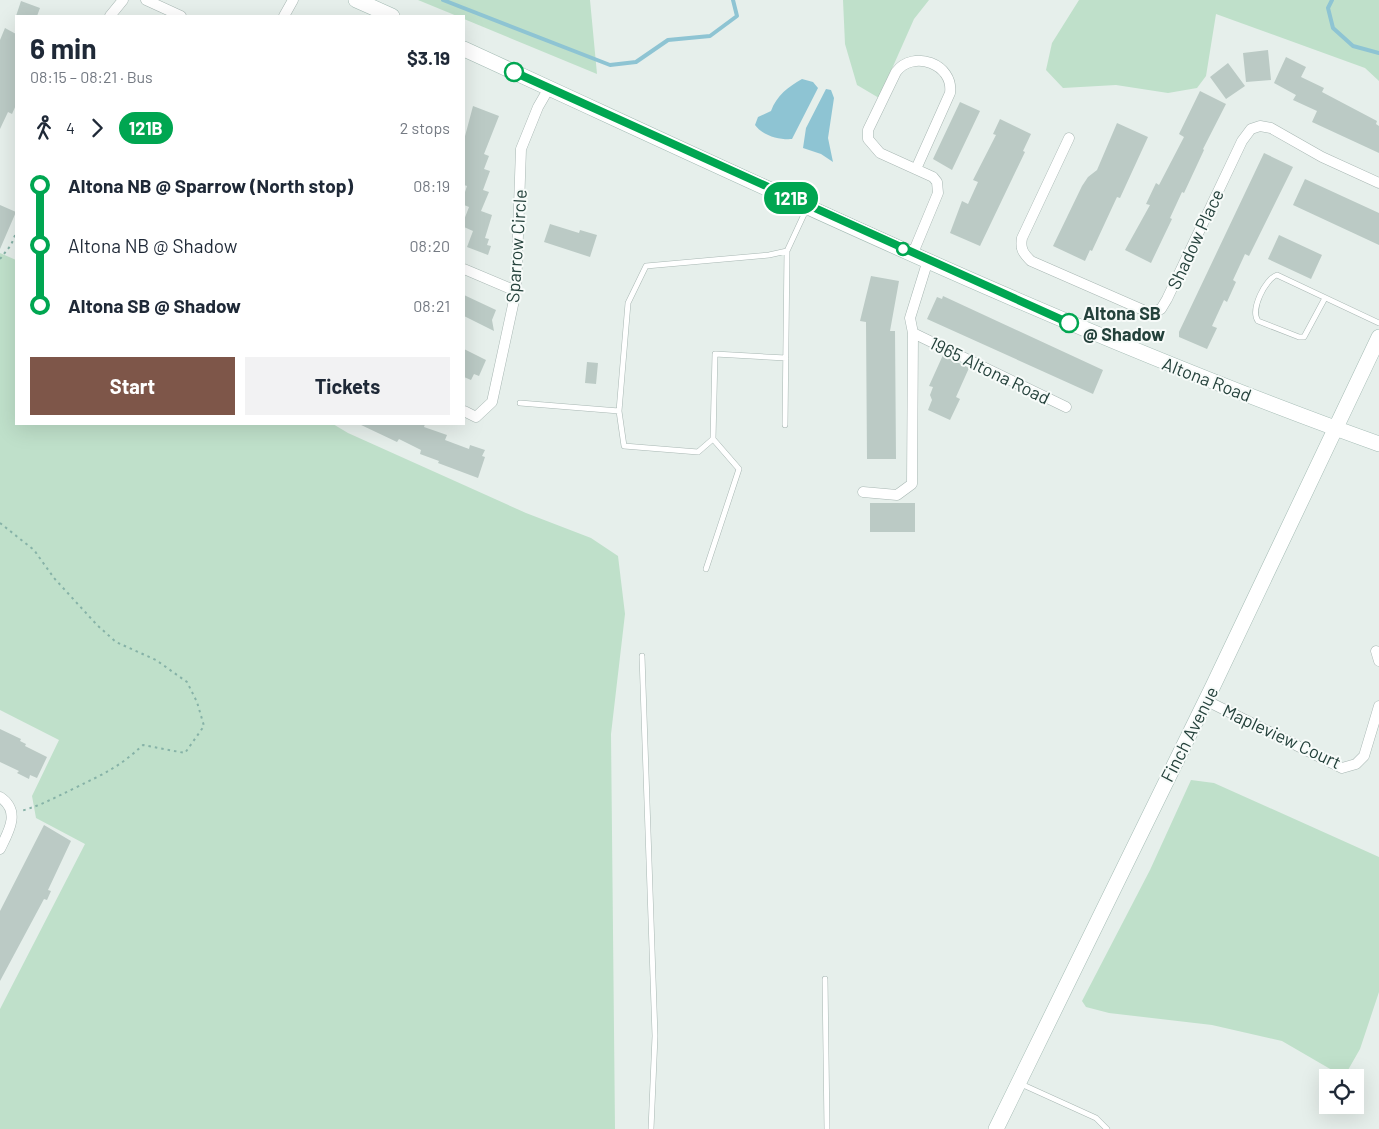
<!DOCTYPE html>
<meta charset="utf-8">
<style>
:root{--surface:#fff;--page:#f2f2f3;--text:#1f2937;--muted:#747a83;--accent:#7e5649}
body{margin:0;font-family:Barlow,sans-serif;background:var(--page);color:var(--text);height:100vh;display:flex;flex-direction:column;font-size:19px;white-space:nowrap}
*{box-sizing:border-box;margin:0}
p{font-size:16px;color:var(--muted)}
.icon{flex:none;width:28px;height:28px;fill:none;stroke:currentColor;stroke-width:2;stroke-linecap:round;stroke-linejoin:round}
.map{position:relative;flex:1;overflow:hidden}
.sheet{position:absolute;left:15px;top:15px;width:450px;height:410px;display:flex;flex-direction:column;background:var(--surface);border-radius:0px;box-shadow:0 5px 20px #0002}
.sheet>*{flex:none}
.badge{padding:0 10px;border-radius:16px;font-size:18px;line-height:32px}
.fabs{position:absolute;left:1319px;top:1069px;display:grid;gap:10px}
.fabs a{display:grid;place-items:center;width:45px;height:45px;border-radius:0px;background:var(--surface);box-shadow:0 5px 20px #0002;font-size:25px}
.map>.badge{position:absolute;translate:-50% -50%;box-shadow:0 0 0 2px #fff}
.legs{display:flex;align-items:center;gap:8px;height:55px;padding:0 15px;font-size:16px}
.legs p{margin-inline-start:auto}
.summary{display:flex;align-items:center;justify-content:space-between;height:85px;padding:0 15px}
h1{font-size:28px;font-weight:700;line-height:38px}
.button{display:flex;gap:10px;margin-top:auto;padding:10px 15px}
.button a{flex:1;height:58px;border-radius:0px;background:var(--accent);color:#fff;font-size:20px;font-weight:700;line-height:58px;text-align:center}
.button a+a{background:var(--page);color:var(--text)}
ul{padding:0 15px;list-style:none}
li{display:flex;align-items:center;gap:18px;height:60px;font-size:19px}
li i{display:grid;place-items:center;width:8px;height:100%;margin:0 6px;background:currentColor}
li i::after{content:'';width:12px;height:12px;margin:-6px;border:4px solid;border-radius:50%;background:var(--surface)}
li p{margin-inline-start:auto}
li:first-child i{background:linear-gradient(#0000 50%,currentColor 0)}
li:last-child i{background:linear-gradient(currentColor 50%,#0000 0)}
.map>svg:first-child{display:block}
</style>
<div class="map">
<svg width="1379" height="1129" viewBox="0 0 1379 1129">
<rect width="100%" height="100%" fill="#e6efeb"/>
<path fill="#bfe0ca" d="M418,0H590L597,74L464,19V16H457Z
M843,0H929L914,19L879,98L857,85L845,44Z
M1079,0H1379V81L1365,68L1216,14L1206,76L1197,88L1168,93L1116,85L1063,88L1046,70L1052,43Z
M0,253L16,260V424H333L348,433L526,513L591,538L618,556L625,614L611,734L615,1129H0V1009L85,844L36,818L32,796L59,740L0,710Z
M1191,780L1214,783L1379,857V992L1360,1049L1344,1077L1282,1041L1212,1025L1109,1013L1086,1007L1082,1001L1150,870Z"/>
<path fill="#8ec4d3" d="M802,79L813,82L818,88L792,139C780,140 763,136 755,125L758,117L771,111C777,95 788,87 802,79Z
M826,89L831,90L834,98L828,138L833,162L821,154L803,148L806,128Z"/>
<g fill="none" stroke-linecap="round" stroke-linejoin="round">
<path stroke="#8ec4d3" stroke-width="4" d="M443,0L610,65L636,62L668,40L710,36L737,16L733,0
M1332,0L1328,8L1333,28L1353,46L1379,53"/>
</g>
<path fill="#bbcac5" d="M21,1L40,8L37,16H16Z
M5,28L16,34V105L12,114L8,112L0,129V40Z
M1268,50L1271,80L1246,82L1243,53Z
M1286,57L1306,67L1301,77L1324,88L1322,92L1377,121L1376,124L1379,126V153L1312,122L1317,111L1293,100L1296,95L1274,83Z
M1228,63L1245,86L1226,99L1210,77Z
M1200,91L1226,104L1203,149L1204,150L1184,193L1182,192L1170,218L1172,219L1151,263L1125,250L1150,205L1146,204L1156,183L1159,185L1184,137L1179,134Z
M960,102L980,111L952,170L933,159Z
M473,106L499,116L484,154L489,156L484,169L490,171L483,190L489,192L481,211L492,215L485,238L489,239L487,245L491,246L488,255L467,247L473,231L464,227V220L469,207L464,205V195L467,186L464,185V140Z
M1000,119L1031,134L1023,151L1025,152L980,246L950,233L962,201L968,204L978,182L973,180L996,135L993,134Z
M1117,123L1148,137L1120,198L1117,197L1092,251L1090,250L1085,261L1053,246L1082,186L1088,177L1097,170Z
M1264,153L1293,167L1249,256L1245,254L1233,280L1236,282L1227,302L1224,300L1212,326L1217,328L1207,349L1179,337V332Z
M1305,179L1379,213V245L1293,205Z
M0,205L16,212L0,249Z
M550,224L579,233L580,230L597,235L590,257L544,242Z
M1279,235L1322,255L1311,279L1268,259Z
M871,276L899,281L890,331H895L896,459H867L866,322L860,321Z
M464,295L496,310L492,320L494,331L464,316Z
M943,296L1103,370L1093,394L927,319L937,297L942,299Z
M464,349L486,360L479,376L474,374L471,380L464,377Z
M943,355L969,368L956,397L960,399L950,420L928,410L932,400L930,395L933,387L929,386Z
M587,362L598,363L596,384L585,383Z
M359,424H425L424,427L447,435L445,440L469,449L470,445L485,450L482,456L485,457L478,478L438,463L439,461L420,454L421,450L399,439L397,442Z
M870,503H915V532H870Z
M0,729L21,739L20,741L26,744L25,746L47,757L37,778L30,775L29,779L17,773L19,771L0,762Z
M44,825L71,841L48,890L51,891L47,900L44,899L0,981V911Z"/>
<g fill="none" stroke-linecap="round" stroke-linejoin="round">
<g stroke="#a8b7b3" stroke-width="6">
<path id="lane" d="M1325,298L1304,337H1299L1258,321C1250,310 1265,279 1277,275L1379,323
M520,403L619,411
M785,425L787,251L807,208
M713,439L698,452L624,446L619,411L628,303L646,266L769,255L787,251
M706,569L739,469L713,439L715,354L786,358
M642,656L655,1036L651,1129
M825,979L827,1129
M1021,1084L1096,1118L1107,1129"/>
</g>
<g stroke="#a8b7b3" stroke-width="11">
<path id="street" d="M146,0L181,16
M110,16L123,0
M284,16L293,0
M1069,138L1022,238C1020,249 1023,253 1031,261L1150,313L1161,309L1167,299L1242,141L1251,129L1260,126L1271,128L1322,157L1379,183
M913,253L938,193L937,182L933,177L880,153L868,139V130L896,72C913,49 954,64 950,93L916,169
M464,269L516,291
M913,333L1066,407
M464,411L476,417L492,402L516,291L521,149L538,107L549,88
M863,492L897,495L912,484L913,333L910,318L928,260
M1376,651L1379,661
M1205,700L1342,768L1356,764L1364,756L1379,706
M0,797C21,811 9,831 0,849"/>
</g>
<g stroke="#a4bbb4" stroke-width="16">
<path id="secondary" d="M356,0L392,16
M464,49C765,187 1066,332 1379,444
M996,1129L1213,686L1379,337"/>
</g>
<path stroke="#86b2a7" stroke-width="2" stroke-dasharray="2.5 4" stroke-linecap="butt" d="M0,259L11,245L16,233
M0,523L34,550L54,578L97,625L116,642L156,660L187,682L197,702L204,726L185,753L143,745C118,768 105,773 75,788C56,797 42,805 21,811"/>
<use href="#lane" stroke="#fff" stroke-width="5"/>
<use href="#street" stroke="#fff" stroke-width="10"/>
<use href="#secondary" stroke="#fff" stroke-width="15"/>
</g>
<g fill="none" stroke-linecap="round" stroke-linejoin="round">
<g stroke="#fff" stroke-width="11">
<path id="line-1" d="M514,72L1069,323"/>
</g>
<use href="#line-1" stroke="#00a651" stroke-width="8"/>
</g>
<g fill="#fff" stroke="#00a651" stroke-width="2.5">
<circle cx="514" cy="72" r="9"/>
<circle cx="903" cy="249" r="6"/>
<circle cx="1069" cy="323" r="9"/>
</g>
<g text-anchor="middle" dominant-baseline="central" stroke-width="4" stroke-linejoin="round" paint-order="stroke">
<g font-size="18" fill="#24413b" stroke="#f7fbf9">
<text transform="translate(1195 239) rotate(-65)">Shadow Place</text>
<text transform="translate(516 246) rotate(-86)">Sparrow Circle</text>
<text transform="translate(990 370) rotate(26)">1965 Altona Road</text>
<text transform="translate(1207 379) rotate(21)">Altona Road</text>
<text transform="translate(1189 734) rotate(-63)">Finch Avenue</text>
<text transform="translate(1282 736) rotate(25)">Mapleview Court</text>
</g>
<g font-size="18" font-weight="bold" fill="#24413b" stroke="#f7fbf9" text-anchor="start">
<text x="1083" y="313">Altona SB<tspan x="1083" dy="21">@ Shadow</tspan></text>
</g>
</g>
</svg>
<div class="fabs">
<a><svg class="icon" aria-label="locate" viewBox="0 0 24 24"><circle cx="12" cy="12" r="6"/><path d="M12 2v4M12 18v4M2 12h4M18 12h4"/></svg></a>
</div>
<b class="badge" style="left:791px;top:198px;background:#00a651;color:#fff">121B</b>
<section class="sheet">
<div class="summary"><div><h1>6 min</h1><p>08:15 – 08:21 · Bus</p></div><b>$3.19</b></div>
<div class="legs"><svg class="icon" aria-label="walk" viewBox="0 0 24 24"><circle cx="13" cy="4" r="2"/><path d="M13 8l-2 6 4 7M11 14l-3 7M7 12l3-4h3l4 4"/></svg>4<svg class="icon" aria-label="forward" viewBox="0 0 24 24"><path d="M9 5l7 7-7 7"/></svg><b class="badge" style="background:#00a651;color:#fff">121B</b><p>2 stops</p></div>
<ul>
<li><i style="color:#00a651"></i><b>Altona NB @ Sparrow (North stop)</b><p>08:19</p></li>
<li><i style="color:#00a651"></i><span>Altona NB @ Shadow</span><p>08:20</p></li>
<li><i style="color:#00a651"></i><b>Altona SB @ Shadow</b><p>08:21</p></li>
</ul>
<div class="button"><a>Start</a><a>Tickets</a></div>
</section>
</div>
